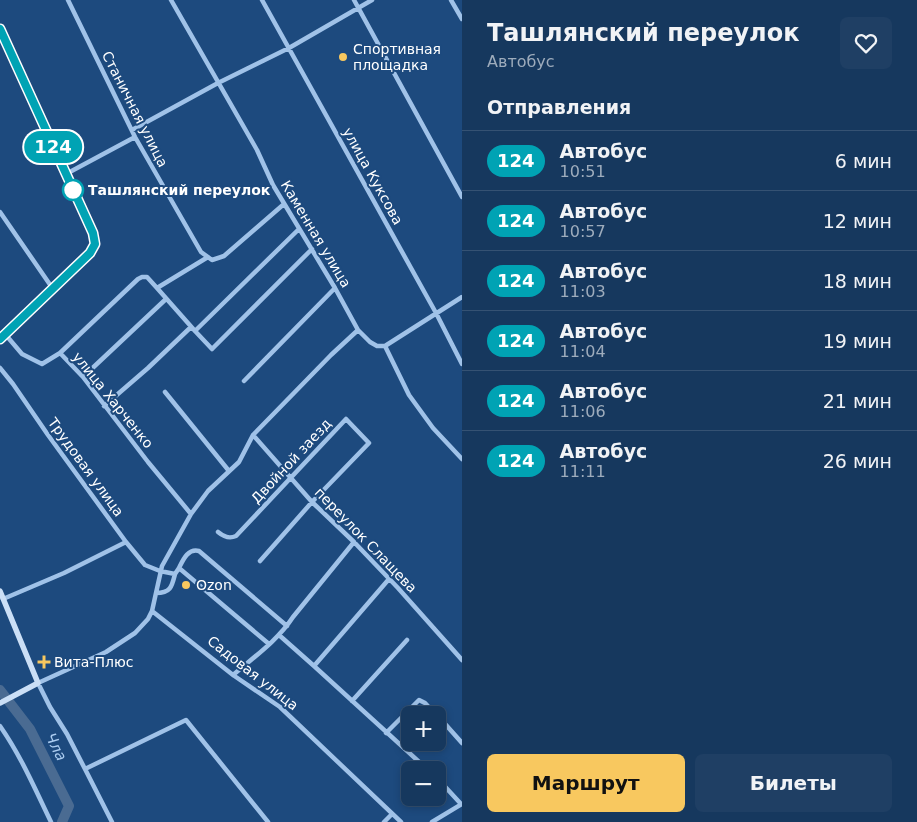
<!DOCTYPE html>
<html lang="ru">
<meta charset="utf-8">
<style>
:root{--surface:#16385e;--page:#1f3f64;--text:#f1f3f6;--muted:#9eacbc;--line:#355273;--accent:#f8c85f}
body{margin:0;font-family:"DejaVu Sans",sans-serif;background:var(--page);color:var(--text);height:100vh;display:flex;flex-direction:column;font-size:19px;white-space:nowrap}
*{box-sizing:border-box;margin:0}
p{font-size:16px;color:var(--muted)}
.icon{flex:none;width:28px;height:28px;fill:none;stroke:currentColor;stroke-width:2;stroke-linecap:round;stroke-linejoin:round}
.map{position:relative;flex:1;overflow:hidden}
.sheet{display:flex;flex-direction:column;background:var(--surface);width:455px}
.sheet>*{flex:none}
.badge{padding:0 10px;border-radius:16px;font-size:18px;line-height:32px}
.tools{position:absolute;left:401px;top:706px;display:grid;gap:10px}
.tools a{display:grid;place-items:center;width:45px;height:45px;border-radius:8px;background:var(--surface);box-shadow:0 2px 8px #0003,0 0 0 1px var(--line);font-size:25px}
.map>.badge{position:absolute;translate:-50% -50%;box-shadow:0 0 0 2px #fff}
h2{padding:0 25px;font-size:19px;line-height:45px}
.round{display:grid;place-items:center;flex:none;width:52px;height:52px;border-radius:8px;background:var(--page)}
.head{display:flex;align-items:center;justify-content:space-between;height:85px;padding:0 25px}
h1{font-size:24px;font-weight:600;line-height:38px}
.button{display:flex;gap:10px;margin-top:auto;padding:10px 25px}
.button a{flex:1;height:58px;border-radius:8px;background:var(--accent);color:#111;font-size:20px;font-weight:600;line-height:58px;text-align:center}
.button a+a{background:var(--page);color:var(--text)}
ul{padding:0;list-style:none}
li{display:flex;align-items:center;gap:15px;height:60px;padding:0 25px;border-top:1px solid var(--line)}
li div{flex:1}
li b{display:block;font-size:19px}
li em{font-style:normal}
li .badge{min-width:55px;font-weight:700;text-align:center}
main{display:flex;flex:1;min-height:0}
.map>svg:first-child{display:block}
</style>
<main>
<div class="map">
<svg width="462" height="822" viewBox="0 0 462 822">
<rect width="100%" height="100%" fill="#1d4a7e"/>
<g fill="none" stroke-linecap="round" stroke-linejoin="round">
<path stroke="#4a6b92" stroke-width="10" d="M0,690L30,729L69,806L62,822"/>
<path stroke="#a0c2e8" stroke-width="4.5" d="M68,0L135,137L201,252L212,260L224,256L284,204
M171,0L257,150L273,185L335,288L358,330L370,342L377,346H385L409,395L433,428L462,459
M262,0L436,313L462,364
M354,0L462,197
M451,0L462,19
M132,130L218,83L289,48L372,0
M66,174L135,137
M0,212L53,289
M157,288L195,331L299,229
M195,331L212,349L312,249
M5,334L22,354L42,364L60,353L138,279L142,277H147L157,288L208,257
M385,346L462,297
M60,353L83,377L148,462L191,514
M0,368L13,384L48,435L126,542L145,565L160,571L175,574L179,568
M83,377L166,299
M244,381L335,288
M165,392L229,471
M104,406L148,368L191,327
M253,435L312,502L354,542L398,588L462,660
M218,532C224,537 229,539 236,536L346,419L369,443L312,502L260,561
M156,593C171,593 172,586 175,574
M3,599L64,573L126,542
M152,611L233,675L280,707L401,822
M279,635L314,666L428,770
M269,644L179,568C183,560 188,548 199,551L287,626
M314,666L389,579
M233,675C254,657 278,640 293,617L354,542
M352,701L407,640
M438,716L462,743
M0,726C21,756 35,789 51,822
M386,733L419,700L425,703L436,715
M85,769L186,720L268,822
M438,779L461,804
M112,822L85,769L67,734L50,707L38,683L106,652L135,633L148,619L152,611L162,566L191,514L208,491L239,462L253,435L331,355L358,330
M384,822L392,814
M432,822L462,804"/>
<path stroke="#cbdff6" stroke-width="5.5" d="M0,29L93,233L95,244L90,253L0,339
M0,591L38,683L0,703"/>
</g>
<g fill="none" stroke-linecap="round" stroke-linejoin="round">
<g stroke="#fff" stroke-width="11">
<path id="line" d="M0,29L93,233L95,244L90,253L0,339"/>
</g>
<use href="#line" stroke="#00a3b4" stroke-width="8"/>
</g>
<g fill="#f8c85f" stroke="#1d4a7e" stroke-width="2">
<circle cx="343" cy="57" r="5"/>
<circle cx="186" cy="585" r="5"/>
<path d="M41.5 654.5h5v5h5v5h-5v5h-5v-5h-5v-5h5z"/>
</g>
<circle fill="#fff" stroke="#00a3b4" stroke-width="2.5" cx="73" cy="190" r="10"/>
<g text-anchor="middle" dominant-baseline="central" stroke-width="4" stroke-linejoin="round" paint-order="stroke">
<g font-size="14" fill="#fff" stroke="#1d4a7e" text-anchor="start">
<text x="353" y="49">Спортивная<tspan x="353" dy="16">площадка</tspan></text>
<text x="196" y="585">Ozon</text>
<text x="54" y="662">Вита-Плюс</text>
</g>
<g font-size="14" fill="#fff" stroke="#1d4a7e">
<text transform="translate(135 109) rotate(63)">Станичная улица</text>
<text transform="translate(373 176) rotate(61)">улица Куксова</text>
<text transform="translate(316 234) rotate(59)">Каменная улица</text>
<text transform="translate(113 400) rotate(51)">улица Харченко</text>
<text transform="translate(291 461) rotate(-47)">Двойной заезд</text>
<text transform="translate(86 467) rotate(54)">Трудовая улица</text>
<text transform="translate(366 540) rotate(46)">переулок Слащева</text>
<text transform="translate(253 673) rotate(38)">Садовая улица</text>
</g>
<g font-size="14" font-weight="bold" fill="#fff" stroke="#1d4a7e" text-anchor="start">
<text x="88" y="190">Ташлянский переулок</text>
</g>
<g font-size="15" font-style="italic" fill="#abccf0" stroke="#1d4a7e">
<text transform="translate(56 747) rotate(63)">Чла</text>
</g>
</g>
</svg>
<div class="tools">
<a>+</a>
<a>−</a>
</div>
<b class="badge" style="left:53px;top:147px;background:#00a3b4;color:#fff">124</b>
</div>
<section class="sheet">
<div class="head"><div><h1>Ташлянский переулок</h1><p>Автобус</p></div><a class="round"><svg class="icon" aria-label="heart" viewBox="0 0 24 24"><path d="M12 20l-8-8c-3-5 5-10 8-4 3-6 11-1 8 4z"/></svg></a></div>
<h2>Отправления</h2>
<ul>
<li><span class="badge" style="background:#00a3b4;color:#fff">124</span><div><b>Автобус</b><p>10:51</p></div><em>6 мин</em></li>
<li><span class="badge" style="background:#00a3b4;color:#fff">124</span><div><b>Автобус</b><p>10:57</p></div><em>12 мин</em></li>
<li><span class="badge" style="background:#00a3b4;color:#fff">124</span><div><b>Автобус</b><p>11:03</p></div><em>18 мин</em></li>
<li><span class="badge" style="background:#00a3b4;color:#fff">124</span><div><b>Автобус</b><p>11:04</p></div><em>19 мин</em></li>
<li><span class="badge" style="background:#00a3b4;color:#fff">124</span><div><b>Автобус</b><p>11:06</p></div><em>21 мин</em></li>
<li><span class="badge" style="background:#00a3b4;color:#fff">124</span><div><b>Автобус</b><p>11:11</p></div><em>26 мин</em></li>
</ul>
<div class="button"><a>Маршрут</a><a>Билеты</a></div>
</section>
</main>
